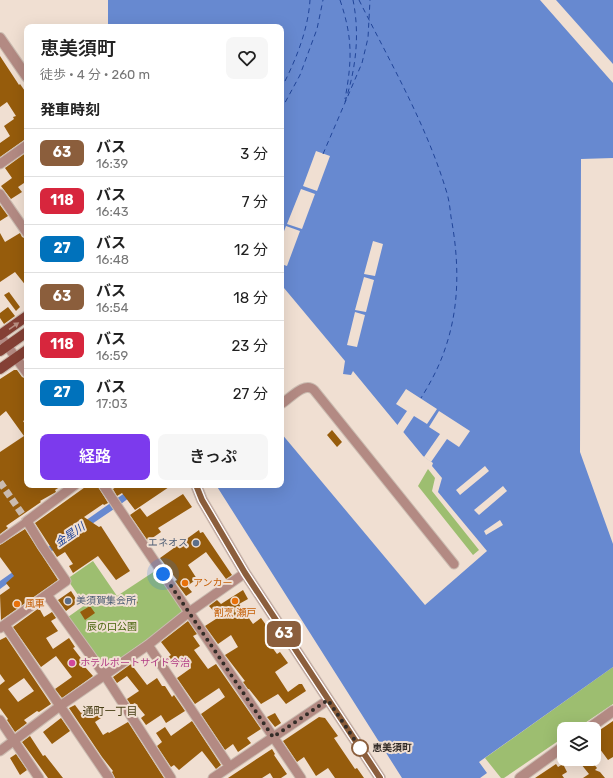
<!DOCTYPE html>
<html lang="ja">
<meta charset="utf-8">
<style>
:root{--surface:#fff;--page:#f6f6f6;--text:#222;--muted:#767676;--line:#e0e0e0;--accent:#7c3aed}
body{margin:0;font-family:Rubik,"Noto Sans JP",sans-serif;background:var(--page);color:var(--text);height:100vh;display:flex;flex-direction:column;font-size:15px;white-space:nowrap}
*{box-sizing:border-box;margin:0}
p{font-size:13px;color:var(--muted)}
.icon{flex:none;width:22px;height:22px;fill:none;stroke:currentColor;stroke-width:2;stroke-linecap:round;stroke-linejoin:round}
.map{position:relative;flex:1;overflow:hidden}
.panel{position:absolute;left:24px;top:24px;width:260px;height:464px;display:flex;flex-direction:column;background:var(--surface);border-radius:8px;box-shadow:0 4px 16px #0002}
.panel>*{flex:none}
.badge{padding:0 8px;border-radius:6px;font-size:14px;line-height:26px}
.controls{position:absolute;left:557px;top:722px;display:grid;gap:8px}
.controls a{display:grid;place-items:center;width:44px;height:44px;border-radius:8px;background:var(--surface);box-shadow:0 4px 16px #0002;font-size:20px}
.you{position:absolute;width:20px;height:20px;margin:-10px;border:3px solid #fff;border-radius:50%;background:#1a73e8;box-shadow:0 0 0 6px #1a73e833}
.map>.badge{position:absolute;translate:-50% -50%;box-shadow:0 0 0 2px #fff}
h2{padding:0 16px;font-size:15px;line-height:36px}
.round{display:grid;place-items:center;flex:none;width:42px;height:42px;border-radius:8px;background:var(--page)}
.headline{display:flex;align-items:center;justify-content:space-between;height:68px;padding:0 16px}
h1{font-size:19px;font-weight:600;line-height:30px}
.primary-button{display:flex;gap:8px;margin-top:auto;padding:8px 16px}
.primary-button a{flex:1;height:46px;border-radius:8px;background:var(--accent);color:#fff;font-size:16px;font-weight:600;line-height:46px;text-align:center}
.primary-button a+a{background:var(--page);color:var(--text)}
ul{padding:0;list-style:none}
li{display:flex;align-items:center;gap:12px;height:48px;padding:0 16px;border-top:1px solid var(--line)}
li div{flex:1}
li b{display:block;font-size:15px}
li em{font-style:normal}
li .badge{min-width:44px;font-weight:700;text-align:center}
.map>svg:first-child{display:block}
</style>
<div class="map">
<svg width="613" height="778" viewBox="0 0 613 778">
<rect width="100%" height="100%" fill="#f0dfd2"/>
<path fill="#9dbe70" d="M428,469L435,478L432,491L479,550L473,555L418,486Z
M93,561L117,596L155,571L184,613L104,670L68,617L85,605L67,579Z
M613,667V704L576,729H564V737L504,778H501L485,758Z"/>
<path fill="#6789d0" d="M108,0H540L613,83V158L581,159L580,452L613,544V667L479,762L487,773L480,778H402L216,485H281V433L425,605L487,551L438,492L442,478L432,466L433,463L423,456L353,371L351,375L343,374L345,361L284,288L281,289V27H108Z
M556,0H613V64Z
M136,485H146L117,507L52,551L0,589V581Z"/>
<path fill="#f0dfd2" d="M316,151L330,156L317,191L303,186Z
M301,189L315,194L302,229L287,224Z
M286,226L300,231L287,266L281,264V239Z
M373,241L383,244L375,276L364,274Z
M364,277L374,280L366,312L355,310Z
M355,312L365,315L357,347L347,345Z
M406,389L437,409L427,424L414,416L402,434L396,427L407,411L396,404Z
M439,411L470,431L459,447L447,439L431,462L424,457L440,434L429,427Z
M485,466L489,471L460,495L456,490Z
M503,486L507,491L479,515L474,510Z
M500,520L503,525L486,535L484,531Z"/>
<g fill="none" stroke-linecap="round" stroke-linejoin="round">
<path stroke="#214599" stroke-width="1" stroke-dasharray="5 4" stroke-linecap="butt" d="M340,0C353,38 352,61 345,99
M359,0C390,62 426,124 446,190C449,199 450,208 451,217C459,260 460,304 446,346C440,365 431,382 421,398
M281,89C295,62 308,31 310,0
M345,102C356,69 360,34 353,0
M281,110L300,75L317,29L323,0
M323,154L362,63L368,38L370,0"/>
</g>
<path fill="#965c0c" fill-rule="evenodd" d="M0,56L19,85L20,84L27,94V139L24,140L0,157V143L10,136L4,126L14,119L13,117L16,116L7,102L0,107Z
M27,152V181L18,187L22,192L11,199L1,186L12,178L5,168Z
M0,205L8,216L0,221Z
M0,233L5,242L20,233L22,237L27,239V287L15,272L0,282Z
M9,292L20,307L16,311L4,295Z
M8,307L15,316L4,324L0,318V313Z
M14,370H17L22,377L27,379V419L23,421L27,427V485H63L55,490L56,492L40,501L41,502L6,526L8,528L0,534V452L24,436L6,411L0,416V379Z
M332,430L342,442L337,447L327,435Z
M88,485H97L108,503L104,505L103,504L84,517L99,527L101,526L130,571L116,580L98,556L73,573L69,566L73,564L65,552L57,557L35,523Z
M119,485H172L135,510L122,493L117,496L113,489Z
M183,494L192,507L158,528L161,532L148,541L130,515L140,508L147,517Z
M25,529L58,580L1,620L0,595L10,588L6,583L14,576L0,557V545Z
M199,530L200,533L203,532L232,575L226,579L206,552L188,565L197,579L187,586L192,592L186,596L175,581L177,580L160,558Z
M243,590L248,599L239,604L253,624L261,618L276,639L269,643L277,654L280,652L288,663L275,672L288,692L299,684H302L306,691L286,704L278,694L261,704L249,689H248L243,682L245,681L225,655L238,647L231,635L218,644L205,626L219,617L209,606L217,600L221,604Z
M71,591L78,602L66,611L58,600Z
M128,599H134L138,603L131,605L129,604Z
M90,606L95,613L85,620L80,612Z
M39,608L44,617L52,612L56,618L51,621L58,631L46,638L53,649L69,638L75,647L73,648L87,666L85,667L93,676L62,698L55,689L72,677L56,656L41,667L13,627Z
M188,621L197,634L193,636L200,646L194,650L208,669L216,664L261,729L247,738L251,743L238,752L233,744L225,750L201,714L225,697L219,688L195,704L177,678L191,668L183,657L173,664L168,657L171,655L161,642Z
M6,637L51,704L39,712L37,711L24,720L27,723L15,732L7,720L8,719L0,708V685L5,681L0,674V640ZM24,678L34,691L18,702L8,689Z
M131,664L147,685L157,678L162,686H165L172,697L174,695L185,711L166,723L161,715L146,725L141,718L145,715L135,703L131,705L127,699L139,691L127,676L117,683L113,677Z
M95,704L104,716L95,722L103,735L108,732L109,733L128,722L164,778H115L112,772L113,771L102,757L69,708L75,705L81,713Z
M275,713L281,723L275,727L267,717Z
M319,717L325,718L338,736L334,738L355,769L357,768L364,778H335L328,768L316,776L304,757L297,762L283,741Z
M61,718L70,731L52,744L43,732Z
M192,721L221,765L216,769L202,751L179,770L174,765L171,767L157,746L162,742L156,733L165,727L171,736Z
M613,721V757L608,760L594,741V734Z
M30,736L43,756L45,755L63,778H48L22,742Z
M272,749L275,754L274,755L287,774L281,778H273L270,773L262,778H228Z
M16,754L27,770L20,775L10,758Z
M577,759H590L597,768L595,770L600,772L605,778H583L589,774Z
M556,764L558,767L563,764L567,772L562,775L564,778H535Z"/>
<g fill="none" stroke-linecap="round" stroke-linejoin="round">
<path stroke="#cabbb0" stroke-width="7" stroke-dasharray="7 3.5" stroke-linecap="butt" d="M0,482L27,521"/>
<g stroke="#cabbb0" stroke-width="9">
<path id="pedestrian" d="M0,540L27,521"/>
</g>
<g stroke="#cabbb0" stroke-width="11">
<path id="minor" d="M0,164L27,145
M0,194L27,233
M0,336L27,373
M281,404C290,399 304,381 314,390L454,564
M103,485L301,778
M47,595L104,674L171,778
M5,625L109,778
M0,628L66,581L42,546L27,521L75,485
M148,645L229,766
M0,720L39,778
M0,751L60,706L148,645L188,613L245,573
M213,778L328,700"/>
</g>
<g stroke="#cabbb0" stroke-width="12">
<path id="tertiary" d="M0,38L27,77
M196,485L202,500L245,573L380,778
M588,729L613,711
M520,778L564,746"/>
</g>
<g stroke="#cabbb0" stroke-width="12">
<path id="primary" d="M0,335L27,316
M0,351L27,332
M0,369L27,350"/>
</g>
<use href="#pedestrian" stroke="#b38a83" stroke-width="7"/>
<use href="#minor" stroke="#b38a83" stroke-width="9"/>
<use href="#tertiary" stroke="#b38a83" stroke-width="10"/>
<use href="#primary" stroke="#844035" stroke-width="10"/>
</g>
<defs><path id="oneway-solid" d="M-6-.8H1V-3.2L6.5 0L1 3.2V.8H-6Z"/></defs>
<use fill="#ba9084" href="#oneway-solid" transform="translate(14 326) rotate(-35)"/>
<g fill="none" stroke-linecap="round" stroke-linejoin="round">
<g stroke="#fff" stroke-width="9">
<path id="line" d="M196,485L202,500L245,573L380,778"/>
</g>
<use href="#line" stroke="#8b5e3c" stroke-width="6"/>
<path stroke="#342d28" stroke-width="4" stroke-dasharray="0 7.2" d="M163,574L273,737L328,700L360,748"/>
</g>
<g fill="#5c6f8a" stroke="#f0dfd2" stroke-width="1.5">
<circle cx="196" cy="543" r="4"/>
<circle cx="68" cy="601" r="4"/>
</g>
<g fill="#e8710a" stroke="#f0dfd2" stroke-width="1.5">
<circle cx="185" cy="583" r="4"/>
<circle cx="235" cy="601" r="4"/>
<circle cx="17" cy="604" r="4"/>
</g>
<circle fill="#d1479c" stroke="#f0dfd2" stroke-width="1.5" cx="72" cy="663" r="4"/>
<circle fill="#fff" stroke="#8b5e3c" stroke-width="2" cx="360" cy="748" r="8"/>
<g text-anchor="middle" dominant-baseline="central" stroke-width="4" stroke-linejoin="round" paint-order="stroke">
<g font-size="10" fill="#4e5e75" stroke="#f0dfd2" text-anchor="end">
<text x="188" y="543">エネオス</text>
<text x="76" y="601" text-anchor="start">美須賀集会所</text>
</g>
<g font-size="10" fill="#c56008" stroke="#f0dfd2" text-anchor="start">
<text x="193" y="583">アンカー</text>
<text x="25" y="604">風車</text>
<text x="235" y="613" text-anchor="middle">割烹 瀬戸</text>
</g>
<g font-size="10" fill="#456208" stroke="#f0dfd2">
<text x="112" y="627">辰の口公園</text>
</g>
<g font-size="10" fill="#b23c85" stroke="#f0dfd2" text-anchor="start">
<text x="80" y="663">ホテルポートサイド今治</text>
</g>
<g font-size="10" font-weight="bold" fill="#342d28" stroke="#f0dfd2" text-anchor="start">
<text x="372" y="748">恵美須町</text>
</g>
<g font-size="11" font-style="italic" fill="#214599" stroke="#f0dfd2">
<text transform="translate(70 535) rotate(-35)">金星川</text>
</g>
<g font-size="11" fill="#483f16" stroke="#f0dfd2">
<text x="110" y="711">通町一丁目</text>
</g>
</g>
</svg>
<div class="controls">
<a><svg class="icon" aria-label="layers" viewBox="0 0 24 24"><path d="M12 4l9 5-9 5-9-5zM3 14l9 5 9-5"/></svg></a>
</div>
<div class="you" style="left:163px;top:574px"></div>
<b class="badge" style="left:284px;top:634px;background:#8b5e3c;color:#fff">63</b>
<section class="panel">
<div class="headline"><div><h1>恵美須町</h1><p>徒歩 · 4 分 · 260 m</p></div><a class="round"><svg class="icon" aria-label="heart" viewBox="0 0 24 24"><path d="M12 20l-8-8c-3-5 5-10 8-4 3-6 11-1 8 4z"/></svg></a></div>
<h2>発車時刻</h2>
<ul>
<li><span class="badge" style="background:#8b5e3c;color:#fff">63</span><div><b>バス</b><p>16:39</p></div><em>3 分</em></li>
<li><span class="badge" style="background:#d7263d;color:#fff">118</span><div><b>バス</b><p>16:43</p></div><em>7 分</em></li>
<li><span class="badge" style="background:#0072bc;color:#fff">27</span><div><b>バス</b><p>16:48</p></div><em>12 分</em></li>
<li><span class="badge" style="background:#8b5e3c;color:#fff">63</span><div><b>バス</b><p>16:54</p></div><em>18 分</em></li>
<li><span class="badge" style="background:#d7263d;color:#fff">118</span><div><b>バス</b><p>16:59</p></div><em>23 分</em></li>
<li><span class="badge" style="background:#0072bc;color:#fff">27</span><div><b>バス</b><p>17:03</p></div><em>27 分</em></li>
</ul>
<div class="primary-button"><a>経路</a><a>きっぷ</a></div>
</section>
</div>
